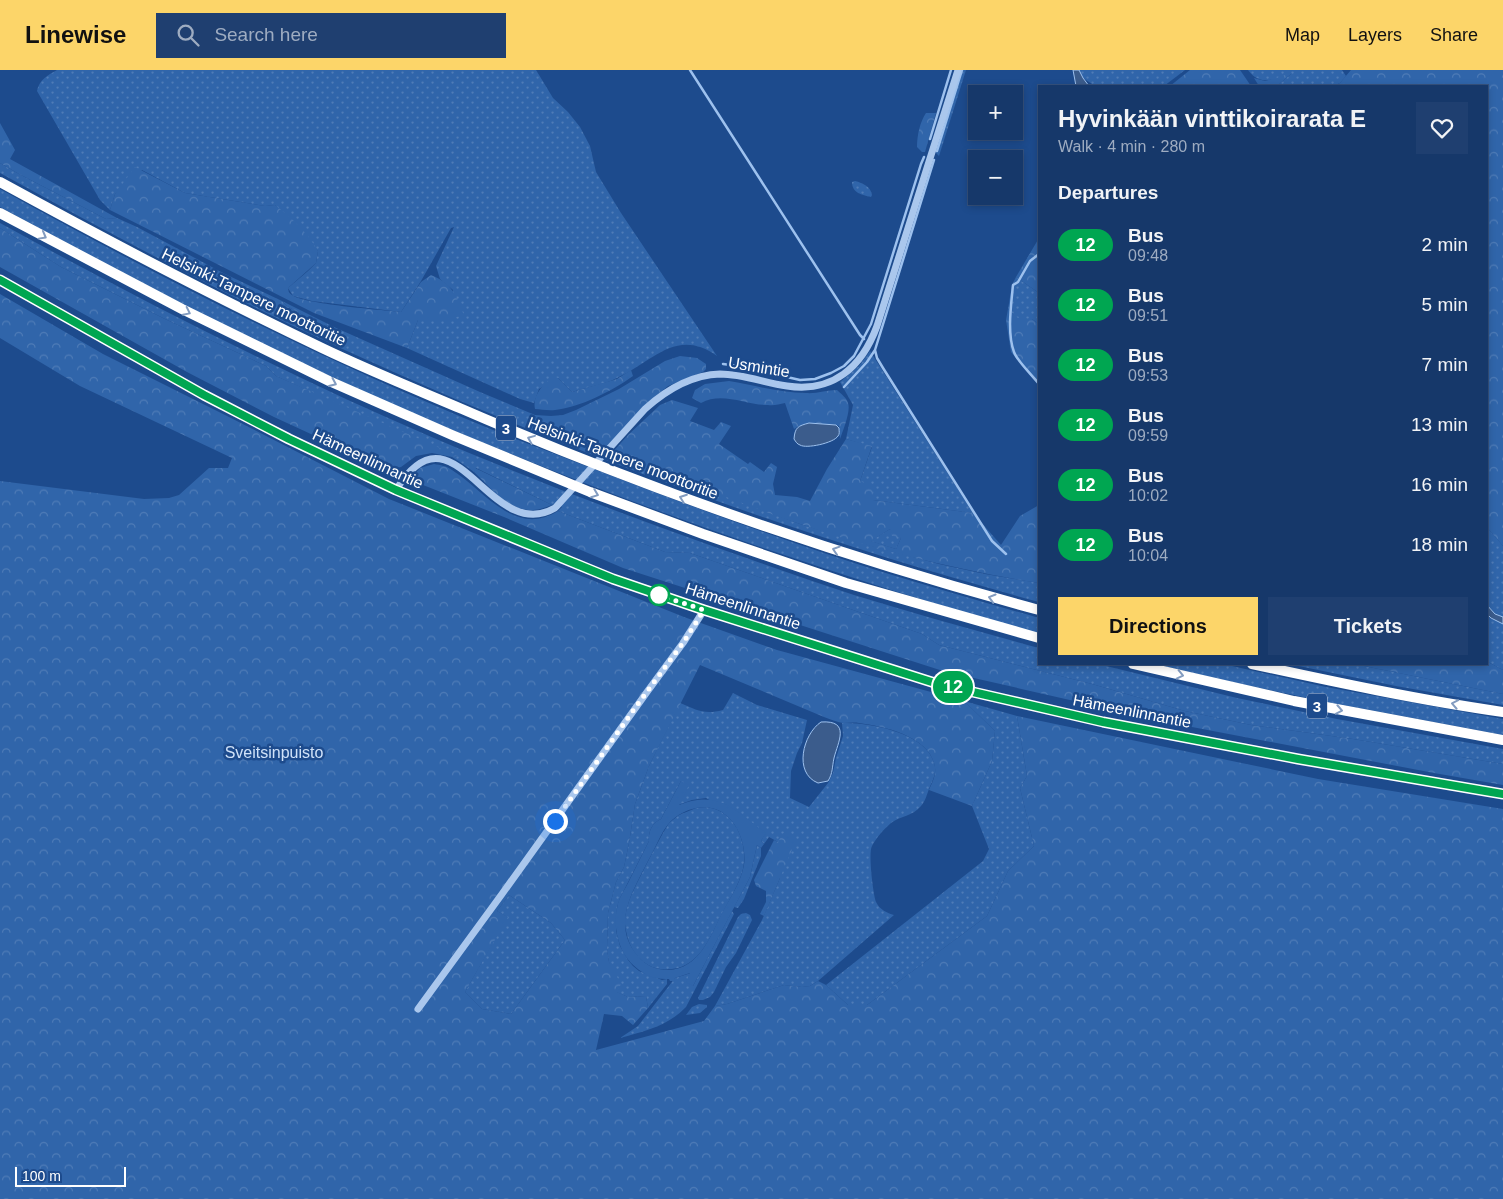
<!DOCTYPE html>
<meta charset="utf-8">
<style>
:root{--surface:#16386a;--page:#1f3f70;--text:#f1f3f6;--muted:#9eacc1;--line:#35527e;--accent:#fcd569}
body{margin:0;font-family:Helvetica,sans-serif;background:var(--page);color:var(--text);height:100vh;display:flex;flex-direction:column;font-size:19px;white-space:nowrap}
*{box-sizing:border-box;margin:0}
p{font-size:16px;color:var(--muted)}
.icon{flex:none;width:28px;height:28px;fill:none;stroke:currentColor;stroke-width:2;stroke-linecap:round;stroke-linejoin:round}
.map{position:relative;flex:1;overflow:hidden}
.sheet{position:absolute;left:1038px;top:15px;width:450px;height:580px;display:flex;flex-direction:column;background:var(--surface);border-radius:0px;box-shadow:0 2px 8px #0003,0 0 0 1px var(--line)}
.sheet>*{flex:none}
.badge{padding:0 10px;border-radius:16px;font-size:18px;line-height:32px}
.controls{position:absolute;left:968px;top:15px;display:grid;gap:10px}
.controls a{display:grid;place-items:center;width:55px;height:55px;border-radius:0px;background:var(--surface);box-shadow:0 2px 8px #0003,0 0 0 1px var(--line);font-size:25px}
.scale{position:absolute;left:15px;bottom:12px;width:111px;box-sizing:border-box;padding-left:5px;border:2px solid #fff;border-top:0;font-size:14px;line-height:18px;white-space:nowrap;color:#fff;-webkit-text-stroke:4px #1d4b8d;paint-order:stroke}
.you{position:absolute;width:25px;height:25px;margin:-12px;border:4px solid #fff;border-radius:50%;background:#1a73e8;box-shadow:0 0 0 8px #1a73e833}
.map>.badge{position:absolute;translate:-50% -50%;box-shadow:0 0 0 2px #fff}
h2{padding:0 20px;font-size:19px;line-height:45px}
.round{display:grid;place-items:center;flex:none;width:52px;height:52px;border-radius:0px;background:var(--page)}
.overview{display:flex;align-items:center;justify-content:space-between;height:85px;padding:0 20px}
h1{font-size:24px;font-weight:800;line-height:38px}
.action{display:flex;gap:10px;margin-top:auto;padding:10px 20px}
.action a{flex:1;height:58px;border-radius:0px;background:var(--accent);color:#111;font-size:20px;font-weight:800;line-height:58px;text-align:center}
.action a+a{background:var(--page);color:var(--text)}
ul{padding:0;list-style:none}
li{display:flex;align-items:center;gap:15px;height:60px;padding:0 20px}
li div{flex:1}
li b{display:block;font-size:19px}
li em{font-style:normal}
li .badge{min-width:55px;font-weight:700;text-align:center}
header{display:flex;align-items:center;gap:30px;box-sizing:border-box;height:70px;padding:0 25px;background:var(--accent);color:#111}
header strong{font-size:24px}
nav{display:flex;gap:28px;margin-inline-start:auto;font-size:18px}
.search{width:350px;height:45px;background:var(--page);display:flex;align-items:center;gap:12px;box-sizing:border-box;padding:0 18px;border-radius:0px;color:var(--muted);font-size:19px}
.map>svg:first-child{display:block}
</style>
<header>
<strong>Linewise</strong>
<div class="search"><svg class="icon" aria-label="search" viewBox="0 0 24 24"><circle cx="10" cy="10" r="6"/><path d="M15 15l6 6"/></svg>Search here</div>
<nav><a>Map</a><a>Layers</a><a>Share</a></nav>
</header>
<div class="map">
<svg width="1503" height="1129" viewBox="0 0 1503 1129">
<defs>
<pattern id="green-dots" width="8" height="8" patternUnits="userSpaceOnUse" patternTransform="scale(1.25)"><rect width="8" height="8" fill="#3065aa"/><path d="M2 2h.1M6 6h.1" fill="none" stroke="#4f7cb7" stroke-width="1.8" stroke-linecap="round"/></pattern>
<pattern id="forest-crowns" width="20" height="18" patternUnits="userSpaceOnUse" patternTransform="scale(1.25)"><rect width="20" height="18" fill="#3065aa"/><path d="M2 6a3 3 0 1 1 6 0M12 15a3 3 0 1 1 6 0" fill="none" stroke="#4f7cb7"/></pattern>
</defs>
<rect width="100%" height="100%" fill="#1d4b8d"/>
<path fill="url(#green-dots)" d="M57,0H536L553,28L568,42L580,57L590,76L596,102L621,143L717,286C676,257 653,292 617,308C603,315 587,317 572,322L558,308L539,319L534,333L520,329L407,278L418,250H444L453,220L440,209L436,196L454,157L451,158L421,211L401,242L312,231L293,226L288,218L308,201L316,193L318,181L275,135L265,136L185,123L142,100L115,124L110,140L100,130L37,21C39,10 48,5 57,0Z
M961,0H966L939,86L935,82Z
M1079,0H1185L1164,16H1095L1083,8Z
M1248,0H1342L1346,6L1340,13L1333,16H1277L1291,4C1273,9 1261,17 1248,0Z
M0,93L19,104L106,149L117,148L137,157L223,203L282,231L287,236L319,254L334,257L480,322L535,345L532,353L800,454L872,476L939,494L985,504L1039,513V532C782,462 532,369 291,255C193,208 96,156 0,103Z
M855,111C863,113 871,117 872,125L871,127C862,125 852,123 852,112Z
M0,119C160,208 324,291 493,360C528,374 564,387 599,401C690,436 782,470 876,500C930,517 984,532 1039,548V564C819,502 604,426 394,335C260,276 129,207 0,137Z
M0,153C114,216 229,275 348,330C468,385 591,433 715,477C761,493 807,510 854,525C915,544 977,561 1039,578V594H1098L1237,628L1337,649L1503,679V694L1353,669L1251,655L1185,641L1092,614L939,575L922,564L690,483L665,482L558,441L562,437L557,432L552,435L476,398L474,402L460,392L452,387L457,386L394,360L276,306L266,296L165,249L61,197L0,158Z
M1016,207L1039,223V254L1032,249H1018L1008,239L1012,215Z
M870,281L973,443L873,430L860,411L872,377L846,369L853,335L840,312L859,296Z
M1486,456L1503,476V547L1495,544L1486,534Z
M890,459L901,468L896,479L870,471Z
M1486,543L1491,548L1503,554V600L1486,591Z
M1154,594H1223L1326,617L1503,649V665L1322,631L1241,614Z
M1289,594H1354L1503,624V635L1396,616Z
M733,623L757,635L807,650L802,673L797,683L791,701L790,728L809,737L828,713L833,703L836,688L843,666L842,653C870,652 930,663 935,697C936,705 932,712 929,719C927,724 925,732 921,736C913,746 900,746 891,753C884,759 876,768 872,776C868,782 873,824 876,832C880,840 887,843 894,845L818,911L810,916L802,917L784,915L727,934L715,936L762,850L780,808L778,772L769,767L764,774L761,771L765,763L706,728L692,730L678,735L681,711L661,749C652,753 648,762 649,771L620,828L617,837L616,861L620,876L628,890L633,896L639,901L662,910L667,909V914L648,938L646,926L628,927L616,922L609,892L607,879L608,843L616,812L624,797L629,773L635,734L649,696L680,633C697,640 704,645 723,640Z
M964,631L1017,646L1027,706L1020,718L1034,776L1008,801L987,846L867,935H848L826,915L983,791L989,779L972,736L992,691L995,661Z
M696,738C702,737 709,737 715,739C738,747 748,777 743,799C739,815 729,830 722,844C711,865 702,891 678,898C669,900 660,900 652,897C639,891 630,879 627,865C625,858 624,850 626,842C629,826 638,812 645,797C653,782 660,767 669,753L679,745Z
M757,775L761,778V786L744,829L738,838L734,837L750,807Z
M509,825L551,853L565,870L511,944L482,939L465,922L507,847L497,841Z
M732,841L734,844L686,937C668,956 645,961 620,968L638,956L675,908L691,903L693,916Z
M746,843L750,845L752,850L736,883L726,897L714,922L710,927L703,930H699L698,928L738,847L741,844Z
M699,934L707,935V937L700,943L686,945L692,937Z"/>
<path fill="url(#forest-crowns)" fill-rule="evenodd" d="M1190,0H1240L1251,16H1170Z
M1351,0H1503V476L1486,456V16H1333L1340,13Z
M1292,3L1277,16H1259L1254,8L1265,11Z
M926,43H936L925,82H922L917,77C917,65 920,52 926,43Z
M0,53L15,80L10,89L117,148L106,149L19,104L0,93Z
M135,97L185,123L265,136L275,135C292,148 308,163 318,181L316,193L288,218C289,222 288,222 292,225C303,234 382,240 401,242L421,212L431,205C453,214 455,224 464,245L444,250H418L407,278L314,243L110,140L115,124Z
M0,158L61,197L165,249L266,296L276,306L458,386L452,387L432,383L416,386L401,397L389,400L274,347L187,302L0,197Z
M1039,168V223L1016,207Z
M0,224L103,284L227,346L389,429L684,547L777,580L964,631L995,661L992,691L972,736L929,720C932,713 936,706 935,698C932,667 884,656 859,653C854,652 848,653 843,653C837,652 830,649 824,647L700,595L649,696L635,734L629,773L624,797L616,812L608,843L607,879L609,892L621,914L617,922L628,927L646,926L648,938L633,955L622,946L604,944L596,980L704,951L715,936L727,934L784,915L802,917L810,916L818,911L826,915L848,935H867L987,846L1008,801L1034,776L1020,718L1027,706L1017,646L1318,709L1503,739V1129H0V411L144,429L169,428L179,425L209,398H228L232,388L80,316L0,268ZM509,825L551,853L565,870L511,944L482,939L465,922L508,847L497,841Z
M282,231L334,257L319,254L287,236Z
M1008,239L1018,248L1032,249L1039,254V316L1011,282L1006,250Z
M680,286L697,288L706,294V299L703,302L668,316L646,334L604,380L532,353L535,345L551,346L563,345L576,340L619,319L665,291Z
M631,300L633,306C612,321 581,337 555,340C548,341 541,339 535,339C532,325 543,315 553,306L558,308L572,322L617,309Z
M729,311C754,315 780,323 806,323C816,324 827,320 837,320C841,324 847,328 848,333C851,341 843,360 840,369L839,356L833,354L799,356L794,359L785,333C779,334 774,336 768,335C746,335 722,321 701,333L692,328L695,320L705,314Z
M672,330L698,338L690,351L714,360L721,352L731,356L719,374L748,394L750,392L764,402L771,393L777,397L773,414L775,425L797,427L810,431L827,399L846,369L872,376L860,411L874,417L873,430L973,443L1001,475L1020,446L1039,435V513C958,500 878,481 800,454C737,432 674,407 612,383L628,365L660,335ZM890,459L892,466L901,468L896,479L871,471Z
M434,394C440,395 447,396 452,400C485,421 515,468 558,441L665,482L690,483L922,564L939,575L1092,614L1185,641L1251,655L1353,669L1503,694V715L1434,703L1171,653L943,601L623,498L504,447L418,413L413,406L420,398Z
M475,398L552,435C546,437 539,440 533,440C508,441 490,417 474,402Z
M1486,591L1503,600V624L1354,594H1486Z
M783,763L796,770L764,846L760,844L766,832V821L756,816L754,810L774,770L778,772Z"/>
<path fill="#3065aa" fill-rule="evenodd" d="M681,711L689,715L679,735C719,719 735,740 766,763L761,771L764,774L761,778L757,775L750,807L693,916L686,912L690,903L675,908L674,911H670L669,909C653,910 642,904 631,893C618,879 613,857 617,838C618,829 624,821 628,813C635,799 642,785 649,771C648,762 652,753 661,749ZM696,738C702,737 709,737 715,739C736,746 747,774 744,795C741,812 730,828 722,843C710,867 699,899 668,900C656,900 645,895 638,886C610,855 634,819 649,789C656,777 661,762 670,752C677,745 686,740 696,738Z"/>
<path fill="#3b5c8c" stroke="#9dc1ee" d="M1073,0H1079L1083,8L1089,16H1076Z
M809,353L836,355L839,358C839,361 840,364 838,366C834,373 806,379 800,375C797,374 796,372 794,369C795,357 798,356 809,353Z
M1486,534L1495,544L1503,547V554L1491,548L1486,543Z
M821,652C851,650 838,672 834,688C832,697 833,703 828,711L818,713C793,703 803,664 821,652Z"/>
<g fill="none" stroke-linecap="round" stroke-linejoin="round">
<path stroke="#9dc1ee" stroke-width="2.5" d="M690,0L860,265L864,269
M930,69L951,0
M937,81L962,0
M1039,184L1030,191L1018,212L1013,215C1011,236 1007,263 1014,282C1017,291 1033,306 1039,314
M875,280L877,288L883,298L992,471L1006,484
M723,294L739,296L800,310L815,309L831,303L844,296L854,286L871,254L921,94L924,87
M844,317L867,292L875,280L934,90"/>
<path stroke="#aac7ed" stroke-width="7" d="M396,420C454,326 489,476 555,438L645,339C666,320 690,305 720,304C743,304 765,313 787,316C833,323 862,297 877,256L958,0
M418,939L502,824L647,622L683,573L704,540"/>
<path stroke="#f0f5ff" stroke-width="9" d="M0,210L204,325L289,369L396,420L613,509L704,540L938,614L1103,652L1298,689L1503,724"/>
<path stroke="#fff" stroke-width="10" d="M0,112C106,170 213,226 322,278C368,300 415,319 462,339C649,420 842,487 1039,540
M0,143L182,239L329,311L452,365L590,422L703,464L846,513L1039,568
M1133,594L1294,631L1503,670
M1252,594C1335,612 1419,630 1503,642"/>
</g>
<defs><path id="oneway-chevron" d="M-2-3.5L2.5 0L-2 3.5" fill="none" stroke-width="1.6" stroke-linecap="round" stroke-linejoin="round" transform="scale(1.25)"/></defs>
<g stroke="#839cc0">
<use href="#oneway-chevron" transform="translate(43 166) rotate(29)"/>
<use href="#oneway-chevron" transform="translate(187 242) rotate(26)"/>
<use href="#oneway-chevron" transform="translate(333 313) rotate(24)"/>
<use href="#oneway-chevron" transform="translate(531 369) rotate(-158)"/>
<use href="#oneway-chevron" transform="translate(595 424) rotate(21)"/>
<use href="#oneway-chevron" transform="translate(683 428) rotate(-160)"/>
<use href="#oneway-chevron" transform="translate(836 480) rotate(-162)"/>
<use href="#oneway-chevron" transform="translate(992 528) rotate(-164)"/>
<use href="#oneway-chevron" transform="translate(1180 605) rotate(13)"/>
<use href="#oneway-chevron" transform="translate(1455 634) rotate(-169)"/>
<use href="#oneway-chevron" transform="translate(1339 640) rotate(11)"/>
</g>
<g fill="none" stroke-linecap="round" stroke-linejoin="round">
<g stroke="#fff" stroke-width="11">
<path id="line" d="M0,210L204,325L289,369L396,420L613,509L704,540L938,614L1103,652L1298,689L1503,724"/>
</g>
<use href="#line" stroke="#00a651" stroke-width="8"/>
<path stroke="#fff" stroke-width="5" stroke-dasharray="0 9" d="M555,751L635,638L683,573L704,540L659,525"/>
</g>
<circle fill="#fff" stroke="#00a651" stroke-width="2.5" cx="659" cy="525" r="10"/>
<g text-anchor="middle" dominant-baseline="central" stroke-width="5" stroke-linejoin="round" paint-order="stroke">
<g fill="#1d4b8d" stroke="#bbc9dd" stroke-width="1">
<rect x="496" y="345.5" width="20" height="25" rx="4"/>
<rect x="1307" y="623.5" width="20" height="25" rx="4"/>
</g>
<g font-size="15" font-weight="bold" fill="#fff">
<text x="506" y="358">3</text>
<text x="1317" y="636">3</text>
</g>
<g font-size="16" fill="#fff" stroke="#1d4b8d">
<text transform="translate(254 227) rotate(26)">Helsinki-Tampere moottoritie</text>
<text transform="translate(759 297) rotate(9)">Usmintie</text>
<text transform="translate(623 388) rotate(21)">Helsinki-Tampere moottoritie</text>
<text transform="translate(368 389) rotate(25)">Hämeenlinnantie</text>
<text transform="translate(743 536) rotate(18)">Hämeenlinnantie</text>
<text transform="translate(1132 641) rotate(11)">Hämeenlinnantie</text>
</g>
<g font-size="16" fill="#d0e2f9" stroke="#1d4b8d">
<text x="274" y="682">Sveitsinpuisto</text>
</g>
</g>
</svg>
<div class="controls">
<a>+</a>
<a>−</a>
</div>
<div class="scale">100 m</div>
<div class="you" style="left:555px;top:751px"></div>
<b class="badge" style="left:953px;top:617px;background:#00a651;color:#fff">12</b>
<section class="sheet">
<div class="overview"><div><h1>Hyvinkään vinttikoirarata E</h1><p>Walk · 4 min · 280 m</p></div><a class="round"><svg class="icon" aria-label="heart" viewBox="0 0 24 24"><path d="M12 20l-8-8c-3-5 5-10 8-4 3-6 11-1 8 4z"/></svg></a></div>
<h2>Departures</h2>
<ul>
<li><span class="badge" style="background:#00a651;color:#fff">12</span><div><b>Bus</b><p>09:48</p></div><em>2 min</em></li>
<li><span class="badge" style="background:#00a651;color:#fff">12</span><div><b>Bus</b><p>09:51</p></div><em>5 min</em></li>
<li><span class="badge" style="background:#00a651;color:#fff">12</span><div><b>Bus</b><p>09:53</p></div><em>7 min</em></li>
<li><span class="badge" style="background:#00a651;color:#fff">12</span><div><b>Bus</b><p>09:59</p></div><em>13 min</em></li>
<li><span class="badge" style="background:#00a651;color:#fff">12</span><div><b>Bus</b><p>10:02</p></div><em>16 min</em></li>
<li><span class="badge" style="background:#00a651;color:#fff">12</span><div><b>Bus</b><p>10:04</p></div><em>18 min</em></li>
</ul>
<div class="action"><a>Directions</a><a>Tickets</a></div>
</section>
</div>
